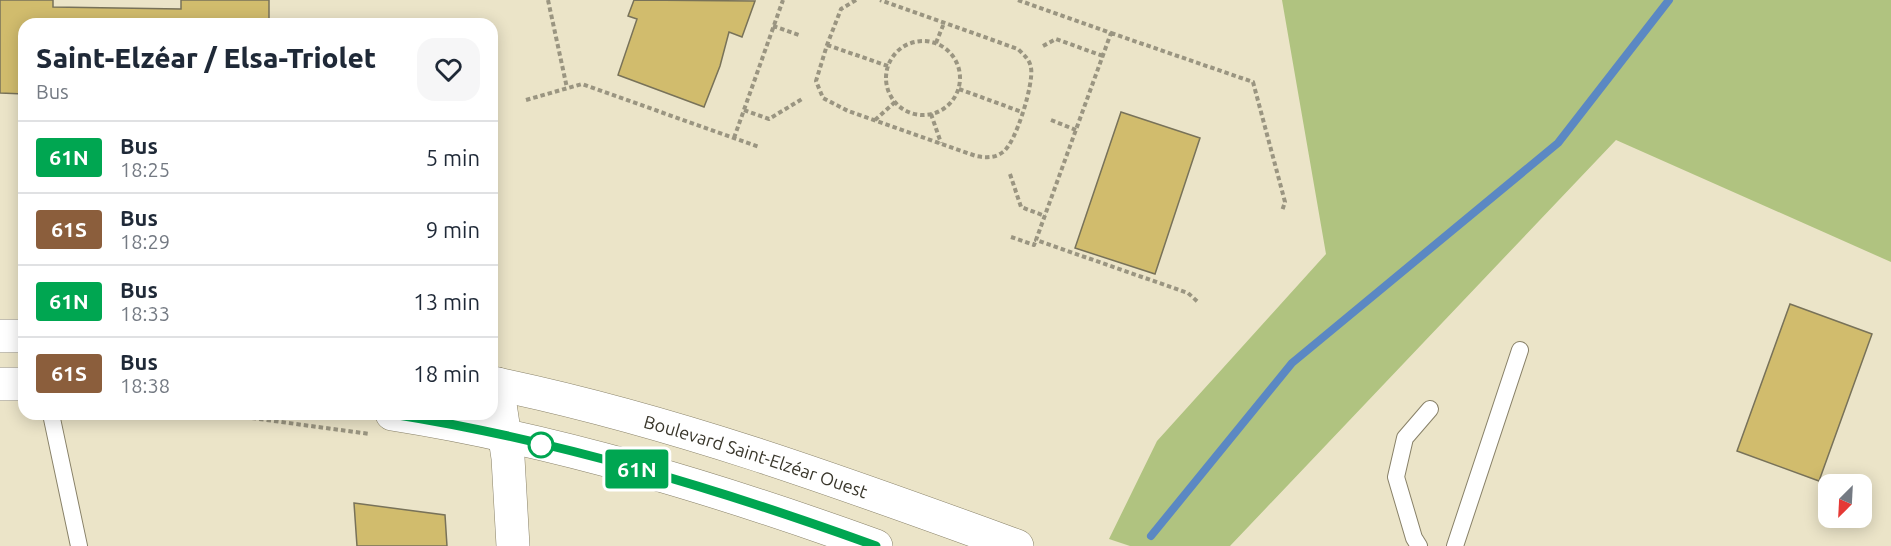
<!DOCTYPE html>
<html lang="fr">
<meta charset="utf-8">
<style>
:root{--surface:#fff;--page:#f6f6f7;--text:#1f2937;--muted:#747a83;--line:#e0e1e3}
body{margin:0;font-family:Ubuntu,sans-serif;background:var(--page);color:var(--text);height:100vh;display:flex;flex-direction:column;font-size:22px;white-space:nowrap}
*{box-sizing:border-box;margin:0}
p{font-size:20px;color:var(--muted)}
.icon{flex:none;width:33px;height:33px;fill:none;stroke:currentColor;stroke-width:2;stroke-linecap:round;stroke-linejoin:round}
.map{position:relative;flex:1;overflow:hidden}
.sheet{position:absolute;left:18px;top:18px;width:480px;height:402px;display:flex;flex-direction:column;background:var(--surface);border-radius:18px;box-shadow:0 3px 15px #0003}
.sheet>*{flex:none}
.badge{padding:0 12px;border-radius:4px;font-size:21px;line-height:39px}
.needle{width:39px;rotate:204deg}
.controls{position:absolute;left:1818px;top:474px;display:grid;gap:12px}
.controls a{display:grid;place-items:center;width:54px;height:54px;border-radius:12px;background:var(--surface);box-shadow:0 3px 15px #0003;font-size:30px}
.map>.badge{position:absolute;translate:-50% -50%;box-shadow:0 0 0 3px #fff}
.round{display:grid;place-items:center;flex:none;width:63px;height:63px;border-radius:18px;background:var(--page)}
.overview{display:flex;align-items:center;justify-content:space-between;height:102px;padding:0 18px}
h1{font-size:28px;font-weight:800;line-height:45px}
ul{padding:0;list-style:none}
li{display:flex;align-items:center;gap:18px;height:72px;padding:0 18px;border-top:2px solid var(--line)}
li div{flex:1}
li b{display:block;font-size:22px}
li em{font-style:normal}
li .badge{min-width:66px;font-weight:700;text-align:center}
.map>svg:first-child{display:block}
</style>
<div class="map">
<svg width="1891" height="546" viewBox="0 0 1891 546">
<rect width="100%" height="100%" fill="#ebe4c8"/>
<path fill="#b0c380" d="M1282,0H1891V262L1616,140L1230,546H1130L1109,539L1157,441L1326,254Z"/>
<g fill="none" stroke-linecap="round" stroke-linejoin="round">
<path stroke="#5b88c3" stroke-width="8" d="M1151,536L1292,363L1558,143L1669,0"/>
</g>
<path fill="#d1bc6d" stroke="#787259" stroke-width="1.5" d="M0,0H53V7L181,9V0H269V24H24V94L0,93Z
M634,0L755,1L742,37L729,32L720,66L704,107L618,75L637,19L628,16Z
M1121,112L1200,138L1155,274L1075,248Z
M1790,304L1872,334L1819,481L1737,451Z
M354,503L445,515L447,546H357Z"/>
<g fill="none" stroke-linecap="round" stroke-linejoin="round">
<g stroke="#888168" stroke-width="18">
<path id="lane" d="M51,414L79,546
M1419,546L1414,538L1396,477L1405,438L1430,409
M1455,546L1520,350"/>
</g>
<g stroke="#888168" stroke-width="34">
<path id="street" d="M497,384L508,458L513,546"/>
</g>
<g stroke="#888168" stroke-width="34">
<g id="secondary">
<path d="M0,336H24"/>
<path id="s1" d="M492,383C672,420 844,483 1017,546"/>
<path d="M0,384H24"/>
<path d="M392,414C557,440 718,489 876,546"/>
</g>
</g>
<path stroke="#9a9581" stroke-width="4" stroke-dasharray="4.5 3" stroke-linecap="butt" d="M548,0L567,88
M856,0L841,9L827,45L816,81L823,98L848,111L976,156C987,158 995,158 1003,152C1016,143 1034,83 1031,68C1030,60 1024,55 1018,49L880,0
M1018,0L1111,33L1036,240L1188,293L1198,302
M773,26L799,35
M1111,33L1253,82L1285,202L1282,211
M886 78a37 37 0 1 1 74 0a37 37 0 1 1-74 0Z
M936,43L944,23
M827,45L888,66
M1043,46L1056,39L1103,56
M959,89L1022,112
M526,100L582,84L759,147
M744,110L769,119L802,99
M931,114L941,143
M875,120L895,102
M1051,120L1076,130
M734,138L783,0
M1010,174L1021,207L1045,216
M1011,237L1034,245L1036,240
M222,414L370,434"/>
<use href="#lane" stroke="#fff" stroke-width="16"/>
<use href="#street" stroke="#fff" stroke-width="33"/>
<use href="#secondary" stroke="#fff" stroke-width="33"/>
</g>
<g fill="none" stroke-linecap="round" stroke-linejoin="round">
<g stroke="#fff" stroke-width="14">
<path id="line" d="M392,414C557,440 719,489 876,546"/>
</g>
<use href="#line" stroke="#00a651" stroke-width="9"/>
</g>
<circle fill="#fff" stroke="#00a651" stroke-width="3" cx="541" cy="445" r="12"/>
<g text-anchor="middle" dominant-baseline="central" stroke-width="4.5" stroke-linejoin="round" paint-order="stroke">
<g font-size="18" fill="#39362b" stroke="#f8f1d5">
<text stroke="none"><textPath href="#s1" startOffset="274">Boulevard Saint-Elzéar Ouest</textPath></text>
</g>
</g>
</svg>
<div class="controls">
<a><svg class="needle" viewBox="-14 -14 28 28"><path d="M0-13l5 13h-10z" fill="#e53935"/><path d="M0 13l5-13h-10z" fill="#747a83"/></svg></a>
</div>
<b class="badge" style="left:637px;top:469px;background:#00a651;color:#fff">61N</b>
<section class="sheet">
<div class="overview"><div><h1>Saint-Elzéar / Elsa-Triolet</h1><p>Bus</p></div><a class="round"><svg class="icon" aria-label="heart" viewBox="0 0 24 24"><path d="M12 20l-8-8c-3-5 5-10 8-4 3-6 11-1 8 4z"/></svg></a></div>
<ul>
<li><span class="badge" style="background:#00a651;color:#fff">61N</span><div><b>Bus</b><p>18:25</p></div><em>5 min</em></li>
<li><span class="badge" style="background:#8b5e3c;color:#fff">61S</span><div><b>Bus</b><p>18:29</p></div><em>9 min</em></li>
<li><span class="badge" style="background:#00a651;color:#fff">61N</span><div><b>Bus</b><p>18:33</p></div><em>13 min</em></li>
<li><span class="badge" style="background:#8b5e3c;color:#fff">61S</span><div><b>Bus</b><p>18:38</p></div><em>18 min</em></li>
</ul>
</section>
</div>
